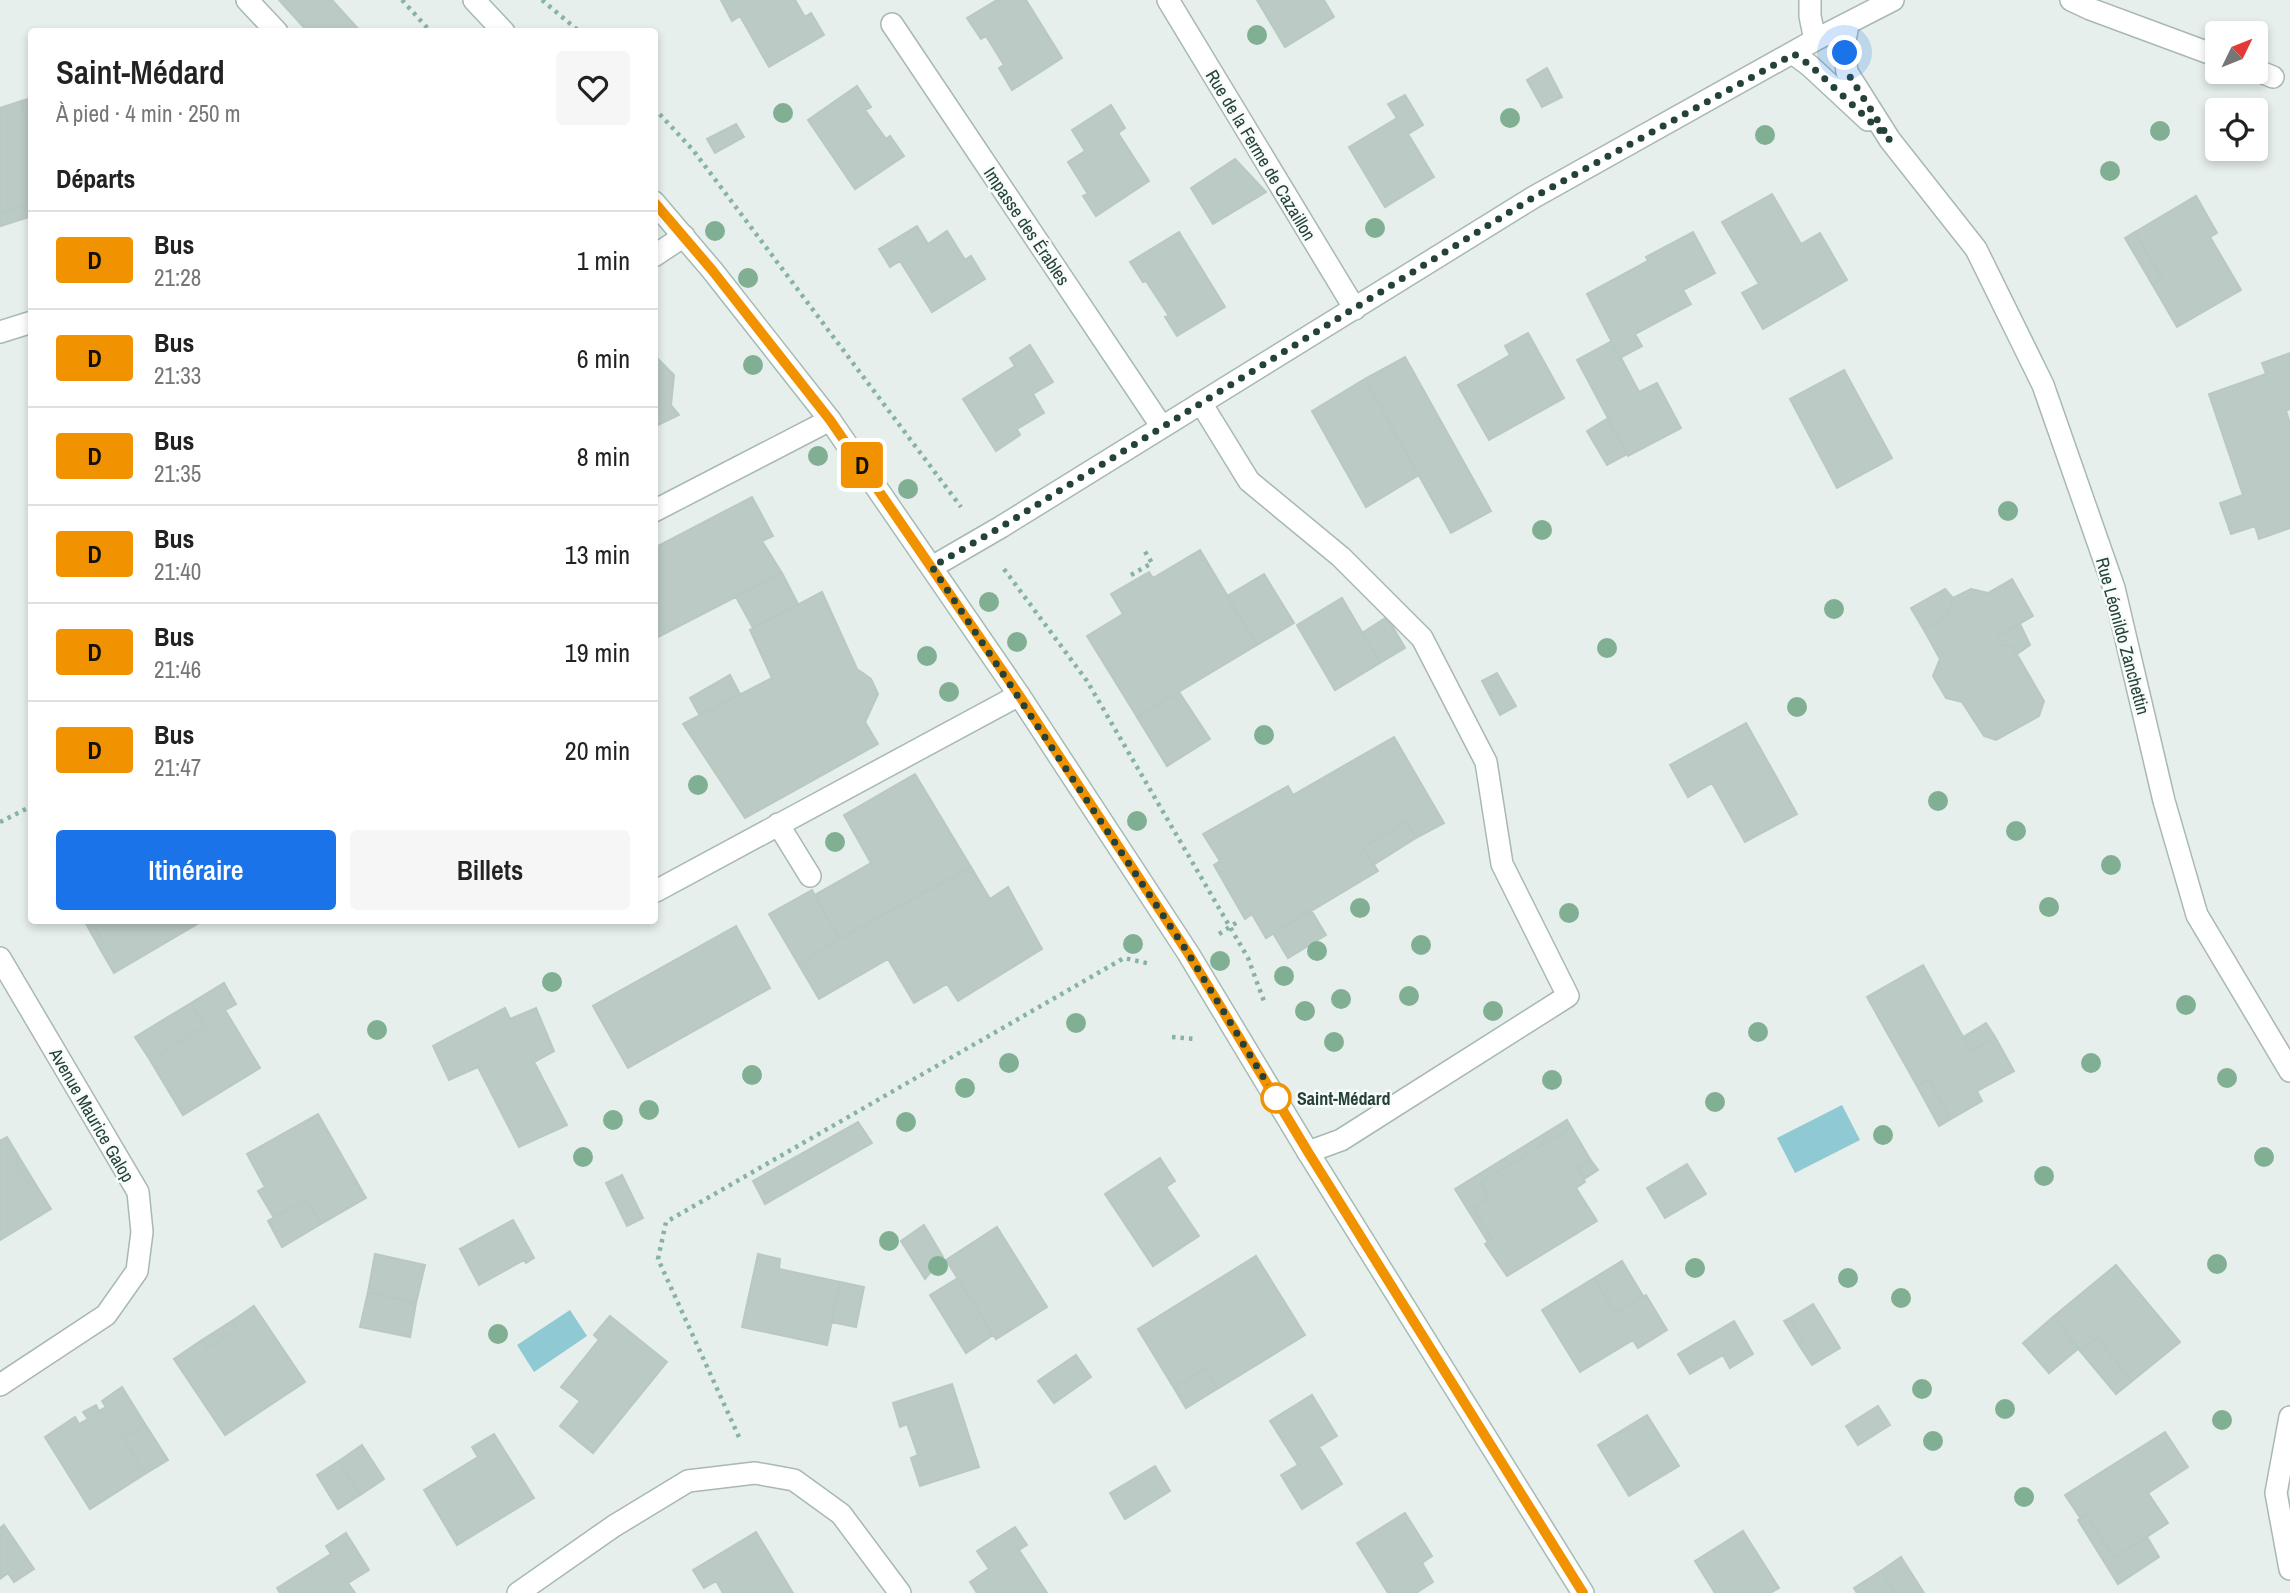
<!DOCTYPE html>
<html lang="fr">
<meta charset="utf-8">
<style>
:root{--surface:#fff;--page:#f6f6f6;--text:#222;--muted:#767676;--line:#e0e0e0;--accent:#1a73e8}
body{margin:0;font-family:"Archivo Narrow",sans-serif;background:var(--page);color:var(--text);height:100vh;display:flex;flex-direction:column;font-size:26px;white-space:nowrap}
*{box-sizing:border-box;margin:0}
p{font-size:23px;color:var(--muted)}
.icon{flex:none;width:38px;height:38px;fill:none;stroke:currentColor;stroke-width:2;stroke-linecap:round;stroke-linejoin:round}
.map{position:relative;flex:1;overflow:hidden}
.panel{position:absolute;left:28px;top:28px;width:630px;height:896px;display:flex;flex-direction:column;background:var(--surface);border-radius:7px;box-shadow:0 4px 10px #0003}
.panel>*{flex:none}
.badge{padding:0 14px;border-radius:5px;font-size:24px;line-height:46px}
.needle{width:46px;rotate:47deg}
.controls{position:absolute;left:2205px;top:21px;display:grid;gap:14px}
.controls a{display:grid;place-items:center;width:63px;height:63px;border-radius:7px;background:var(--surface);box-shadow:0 4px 10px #0003;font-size:35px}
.you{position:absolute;width:35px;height:35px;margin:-18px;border:5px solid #fff;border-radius:50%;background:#1a73e8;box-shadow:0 0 0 10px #1a73e833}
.map>.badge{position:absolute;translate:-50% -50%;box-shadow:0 0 0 4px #fff}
h2{padding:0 28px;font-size:26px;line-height:63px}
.round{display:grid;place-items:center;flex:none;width:74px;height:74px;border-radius:7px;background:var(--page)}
.overview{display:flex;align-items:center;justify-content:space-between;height:119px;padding:0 28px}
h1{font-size:33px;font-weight:600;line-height:52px}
.action{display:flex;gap:14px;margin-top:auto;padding:14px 28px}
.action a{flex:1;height:80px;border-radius:7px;background:var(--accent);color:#fff;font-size:28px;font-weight:600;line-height:80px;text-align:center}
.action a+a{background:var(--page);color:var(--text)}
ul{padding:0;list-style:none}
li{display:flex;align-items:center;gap:21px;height:98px;padding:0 28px;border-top:2px solid var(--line)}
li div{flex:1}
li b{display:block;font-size:26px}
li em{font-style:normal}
li .badge{min-width:77px;font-weight:700;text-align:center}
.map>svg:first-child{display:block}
</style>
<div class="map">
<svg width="2290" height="1593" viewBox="0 0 2290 1593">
<rect width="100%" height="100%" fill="#e6efeb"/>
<path fill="#8ec9d4" d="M1842,1105L1860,1140L1795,1173L1777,1138Z
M570,1310L587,1336L534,1372L517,1345Z"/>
<path fill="#bbcac4" stroke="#b8c9c2" stroke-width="2" d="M279,0H332L361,32H308Z
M721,0H795L805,17L811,13L824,35L769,67L740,16L732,21Z
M997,0H1026L1062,58L1012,90L999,68L1004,65L986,36L981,39L967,18Z
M1257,0H1324L1334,17L1285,47Z
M1547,68L1562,97L1542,107L1527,80Z
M857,86L871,107L865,110L886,139L890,136L904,156L855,189L808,120Z
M1405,95L1423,125L1408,134L1434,177L1385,207L1349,147L1397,118L1388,104Z
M32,98V123L28,124L21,101Z
M21,101L28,124L32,123V204L0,214V108Z
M1111,105L1125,128L1118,133L1149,181L1096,216L1083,196L1088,194L1068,162L1085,151L1072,130Z
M736,124L744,137L715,153L707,139Z
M1235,159L1266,192L1213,224L1191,188Z
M1772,194L1801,244L1820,233L1847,280L1763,329L1742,293L1759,284L1722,222Z
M2196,196L2217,233L2210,237L2241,290L2177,327L2152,284L2162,279L2135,232Z
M32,204V216L1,226L0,214Z
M917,226L928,244L947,231L965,260L971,256L985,279L932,312L900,261L890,267L879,249Z
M1179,232L1225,307L1177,336L1165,317L1169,316L1146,281L1143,282L1130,262Z
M1693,232L1715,273L1683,290L1691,304L1635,334L1642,346L1620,358L1587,294L1648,261L1646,257Z
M2135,232L2162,279L2152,284L2125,238Z
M1528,333L1564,398L1489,440L1458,385L1510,355L1505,346Z
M1612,341L1639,392L1657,383L1681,428L1628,456L1577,360Z
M1030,345L1053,382L1033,394L1044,413L1017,429L1020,435L996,451L963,399L1015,366L1010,358Z
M2290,353V409L2286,411L2290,423V528L2259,539L2255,526L2231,534L2220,503L2243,495L2209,394L2266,374L2262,363Z
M1405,357L1491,511L1451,533L1365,379Z
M657,358L674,375L671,405L679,415L658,425L654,424V360Z
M1844,370L1892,458L1837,488L1790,399Z
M1365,379L1419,475L1366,507L1312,411Z
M1607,419L1627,454L1607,465L1587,431Z
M752,497L773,536L762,541L782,573L654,639V548Z
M1200,550L1257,645L1137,717L1087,636L1123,614L1111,594L1149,572L1153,578Z
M782,573L798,604L753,628L736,597Z
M1264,574L1294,623L1257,645L1227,596Z
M2012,579L2033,616L1997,637L2001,645L2012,646L2044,701L2039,716L1996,740L1984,736L1962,702L1946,698L1933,676L1940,659L1924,630L1948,615L1953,598L1971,589L1988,593Z
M1945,589L1953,598L1948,615L1924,630L1911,608Z
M822,592L857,669L871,679L878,694L865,722L878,744L745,818L683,724L772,678L750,630Z
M1342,598L1380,663L1335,690L1297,625Z
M1387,617L1405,648L1380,663L1362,633Z
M2020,624L2030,645L2017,654L2012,646L2001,645L1997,637Z
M1497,673L1516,706L1500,715L1482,681Z
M730,675L740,694L700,716L690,698Z
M1179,692L1210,739L1167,766L1137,717Z
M1746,723L1797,814L1745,842L1712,783L1688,797L1670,765Z
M1394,737L1444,823L1416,838L1406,821L1363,848L1378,871L1266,938L1252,914L1245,919L1214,865L1220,861L1203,834L1288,786L1293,795Z
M915,774L971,867L839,939L815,895L871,863L844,815Z
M1406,821L1416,838L1373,865L1363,848Z
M971,867L990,899L1008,887L1042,949L958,1001L947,984L914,1003L888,959L819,999L799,965L839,939Z
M812,890L839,939L799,965L769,914Z
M1311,910L1326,935L1288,958L1273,933Z
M84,920H91L104,943L99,947Z
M91,920H204L114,973L99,947L104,943Z
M736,926L770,988L628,1068L593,1006Z
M1923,965L1971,1051L1995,1037L2014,1071L1977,1091L1982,1101L1951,1119L1929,1080L1917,1086L1867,997Z
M224,983L236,1004L225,1010L260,1068L183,1115L150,1060L205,1026L191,1003Z
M191,1003L205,1026L150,1060L135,1037Z
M505,1008L510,1019L536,1008L554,1051L534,1062L567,1125L519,1147L478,1067L449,1080L433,1046Z
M1986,1023L1995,1037L1971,1051L1963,1037Z
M1929,1080L1951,1119L1939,1126L1917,1086Z
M318,1114L366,1198L321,1224L307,1199L274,1218L258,1191L265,1187L247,1154Z
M1567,1120L1571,1127L1480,1183L1489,1198L1473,1208L1492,1239L1488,1242L1455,1189Z
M858,1122L872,1143L765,1204L753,1181Z
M1571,1127L1590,1159L1577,1168L1585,1182L1576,1188L1597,1221L1507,1276L1485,1244L1492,1239L1473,1208L1489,1198L1480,1183Z
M7,1137L19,1157L14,1160L31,1188L36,1185L51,1209L0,1240V1141Z
M19,1157L36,1185L31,1188L14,1160Z
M1160,1158L1175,1181L1166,1187L1199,1236L1153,1266L1105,1194Z
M1590,1159L1598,1170L1584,1179L1577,1168Z
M1687,1164L1706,1194L1665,1218L1647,1188Z
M622,1175L643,1218L627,1226L606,1183Z
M307,1199L321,1224L282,1247L268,1221Z
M513,1220L534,1258L526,1263L524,1260L479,1285L460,1249Z
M924,1225L943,1257L925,1279L901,1241Z
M997,1227L1047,1307L996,1339L946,1260Z
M375,1254L425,1265L416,1303L368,1292Z
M758,1254L780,1259L779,1269L840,1282L827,1345L742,1327Z
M1256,1256L1305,1335L1217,1389L1205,1368L1174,1388L1138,1329Z
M1622,1261L1643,1296L1616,1313L1594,1278Z
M2116,1265L2180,1342L2132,1381L2097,1338L2080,1351L2053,1317Z
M958,1278L993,1335L966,1353L930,1295Z
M1594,1278L1616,1313L1646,1295L1667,1330L1638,1348L1633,1340L1580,1372L1542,1310Z
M840,1282L864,1287L856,1327L831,1322Z
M368,1292L416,1303L410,1337L360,1327Z
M1813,1304L1840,1348L1812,1365L1799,1345L1804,1342L1790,1318Z
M254,1306L305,1382L225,1435L174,1359L202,1340L207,1348L237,1329L232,1321Z
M610,1316L667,1362L593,1453L560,1426L580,1401L561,1387L599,1340L594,1335Z
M2053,1317L2079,1348L2049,1373L2023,1343Z
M1790,1318L1804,1342L1799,1345L1784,1321Z
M232,1321L237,1329L207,1348L202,1340Z
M1734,1321L1753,1354L1730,1368L1723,1355L1690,1374L1678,1354Z
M2097,1338L2132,1381L2116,1394L2080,1351Z
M1076,1355L1091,1377L1054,1403L1038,1381Z
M1205,1368L1217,1389L1186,1408L1174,1388Z
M952,1384L979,1467L920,1486L911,1458L918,1455L907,1424L900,1427L893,1403Z
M122,1387L145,1424L123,1438L145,1474L90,1509L45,1437L75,1417L79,1424L88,1419L83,1412L96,1405L99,1411L106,1407L102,1401Z
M1312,1395L1337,1436L1319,1447L1342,1484L1302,1509L1281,1475L1298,1465L1270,1421Z
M1878,1406L1890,1425L1858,1445L1846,1426Z
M1647,1415L1679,1466L1629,1496L1598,1445Z
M145,1424L168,1460L145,1474L123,1438Z
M2165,1432L2188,1467L2148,1493L2168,1523L2114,1558L2087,1515L2081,1519L2065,1495Z
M494,1434L534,1498L457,1545L424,1490L478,1457L472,1447Z
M362,1445L384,1479L360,1495L339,1461Z
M339,1461L360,1495L338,1509L317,1475Z
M1155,1466L1170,1491L1125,1519L1110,1493Z
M1405,1513L1432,1556L1422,1563L1433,1582L1416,1593H1388L1357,1543Z
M2087,1515L2114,1558L2147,1537L2159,1557L2118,1584L2078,1520Z
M4,1525L34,1569L14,1582L8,1573L0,1579V1528Z
M1015,1527L1027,1545L1019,1550L1047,1593H977L970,1582L989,1569L977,1551Z
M1743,1531L1779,1588L1770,1593H1715L1695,1561Z
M756,1532L793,1593H723L716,1581L704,1588L693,1570Z
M346,1533L369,1570L348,1583L355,1593H280L277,1588L331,1554L326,1546Z
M1901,1557L1924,1593H1895L1881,1571Z
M1881,1571L1895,1593H1857L1854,1588Z"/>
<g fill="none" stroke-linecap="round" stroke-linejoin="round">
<g stroke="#a8b8b2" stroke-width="24">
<path id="service" d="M247,0L277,32
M654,256L684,236
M0,332L32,322
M1201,403L1249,481L1341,557L1422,638L1486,762L1502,864L1568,996L1341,1140L1308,1152
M654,511L830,420
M778,824L810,876
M656,891L1019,695"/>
</g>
<g stroke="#a8b8b2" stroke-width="24">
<path id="minor" d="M1168,0L1355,309
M1810,0V16L1815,40
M2071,0L2090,9L2217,56
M892,24L1162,427
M1848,24L1844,47L1847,72L1890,140L1976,249L2043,385L2114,588L2164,801L2197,915L2290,1071
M1794,54L1810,66L1868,120
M2256,70L2273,77
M932,567L1001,527L1534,197L1815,40L1893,0
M0,958L138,1192L142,1232L137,1271L106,1315L0,1385
M2290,1417L2276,1493L2290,1569
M518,1593L614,1526L688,1481L755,1473L794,1480L841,1514L900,1593"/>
</g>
<g stroke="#a4bbb3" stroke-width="24">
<path id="secondary" d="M474,0L504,32
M654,202L712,270L830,420L1019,695L1188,953L1308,1152L1583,1593"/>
</g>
<path stroke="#86b3a5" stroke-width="4.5" stroke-dasharray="3.5 5" stroke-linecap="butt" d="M402,0L431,32
M542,0L580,32
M654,108L693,150L961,507
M1004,569L1087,681L1248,958L1265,1004
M1131,575L1152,563L1144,550
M0,822L32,806
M1219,934L1239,921
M1172,1037L1196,1039
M739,1437L658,1259L666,1222L1124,958L1151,964"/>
<use href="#service" stroke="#fff" stroke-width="21"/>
<use href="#minor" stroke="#fff" stroke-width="21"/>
<use href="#secondary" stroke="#fff" stroke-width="21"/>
</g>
<g fill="#80af93">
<circle cx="1257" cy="35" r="10"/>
<circle cx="783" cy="113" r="10"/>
<circle cx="1510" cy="118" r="10"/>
<circle cx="2160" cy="131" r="10"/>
<circle cx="1765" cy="135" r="10"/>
<circle cx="2110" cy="171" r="10"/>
<circle cx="1375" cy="228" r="10"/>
<circle cx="715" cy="231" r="10"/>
<circle cx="748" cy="278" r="10"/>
<circle cx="753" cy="365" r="10"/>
<circle cx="818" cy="456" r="10"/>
<circle cx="908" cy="489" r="10"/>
<circle cx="2008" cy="511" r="10"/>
<circle cx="1542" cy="530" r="10"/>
<circle cx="989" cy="602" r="10"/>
<circle cx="1834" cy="609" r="10"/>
<circle cx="1017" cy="642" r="10"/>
<circle cx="1607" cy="648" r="10"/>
<circle cx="927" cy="656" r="10"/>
<circle cx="949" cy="692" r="10"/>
<circle cx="1797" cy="707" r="10"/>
<circle cx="1264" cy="735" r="10"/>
<circle cx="698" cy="785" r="10"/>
<circle cx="1938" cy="801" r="10"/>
<circle cx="1137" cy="821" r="10"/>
<circle cx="2016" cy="831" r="10"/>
<circle cx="835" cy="842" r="10"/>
<circle cx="2111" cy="865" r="10"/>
<circle cx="2049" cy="907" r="10"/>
<circle cx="1360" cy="908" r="10"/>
<circle cx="1569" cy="913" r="10"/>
<circle cx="1133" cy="944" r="10"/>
<circle cx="1421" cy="945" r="10"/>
<circle cx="1317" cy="951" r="10"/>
<circle cx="1220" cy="961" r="10"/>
<circle cx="1284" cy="976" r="10"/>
<circle cx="552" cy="982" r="10"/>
<circle cx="1409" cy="996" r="10"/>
<circle cx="1341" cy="999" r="10"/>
<circle cx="2186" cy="1005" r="10"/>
<circle cx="1305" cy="1011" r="10"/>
<circle cx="1493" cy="1011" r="10"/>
<circle cx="1076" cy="1023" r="10"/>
<circle cx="377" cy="1030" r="10"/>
<circle cx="1758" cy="1032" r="10"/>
<circle cx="1334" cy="1042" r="10"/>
<circle cx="1009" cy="1063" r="10"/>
<circle cx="2091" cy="1063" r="10"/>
<circle cx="752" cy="1075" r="10"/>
<circle cx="2227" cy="1078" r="10"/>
<circle cx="1552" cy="1080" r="10"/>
<circle cx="965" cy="1088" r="10"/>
<circle cx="1715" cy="1102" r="10"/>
<circle cx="649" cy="1110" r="10"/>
<circle cx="613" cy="1120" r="10"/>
<circle cx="906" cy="1122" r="10"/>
<circle cx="1883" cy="1135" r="10"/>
<circle cx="583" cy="1157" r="10"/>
<circle cx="2264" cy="1157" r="10"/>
<circle cx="2044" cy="1176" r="10"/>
<circle cx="889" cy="1241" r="10"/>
<circle cx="2217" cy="1264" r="10"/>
<circle cx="938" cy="1266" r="10"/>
<circle cx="1695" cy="1268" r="10"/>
<circle cx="1848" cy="1278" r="10"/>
<circle cx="1901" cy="1298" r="10"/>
<circle cx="498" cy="1334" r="10"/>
<circle cx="1922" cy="1389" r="10"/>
<circle cx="2005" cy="1409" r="10"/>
<circle cx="2222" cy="1420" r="10"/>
<circle cx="1933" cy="1441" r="10"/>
<circle cx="2024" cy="1497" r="10"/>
</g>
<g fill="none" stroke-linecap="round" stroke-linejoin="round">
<g stroke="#fff" stroke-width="16">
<path id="line" d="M654,202L712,270L830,420L1019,695L1188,953L1308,1152L1583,1593"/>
</g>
<use href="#line" stroke="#f19200" stroke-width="10"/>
<path stroke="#24423a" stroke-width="7" stroke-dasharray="0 12.6" d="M1276,1098L1188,953L932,567L1001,527L1534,197L1794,54L1810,65L1890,140L1847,72L1845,53"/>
</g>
<circle fill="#fff" stroke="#f19200" stroke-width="3.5" cx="1276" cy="1098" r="14"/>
<g text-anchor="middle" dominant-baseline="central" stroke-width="5" stroke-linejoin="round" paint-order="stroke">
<g font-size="18" fill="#24423a" stroke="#f7fbf9">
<text transform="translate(1261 155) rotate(59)">Rue de la Ferme de Cazaillon</text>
<text transform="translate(1027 226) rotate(56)">Impasse des Érables</text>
<text transform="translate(2123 636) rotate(75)">Rue Léonildo Zanchettin</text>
<text transform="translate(92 1115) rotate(60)">Avenue Maurice Galop</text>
</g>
<g font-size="18" font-weight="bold" fill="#24423a" stroke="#f7fbf9" text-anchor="start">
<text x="1297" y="1098">Saint-Médard</text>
</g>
</g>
</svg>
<div class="controls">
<a><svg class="needle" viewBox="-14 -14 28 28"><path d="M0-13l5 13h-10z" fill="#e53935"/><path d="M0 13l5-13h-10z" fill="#767676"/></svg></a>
<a><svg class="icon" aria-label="locate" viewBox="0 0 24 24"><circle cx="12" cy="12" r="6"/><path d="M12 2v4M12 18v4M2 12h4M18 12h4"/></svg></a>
</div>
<div class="you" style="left:1845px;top:53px"></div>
<b class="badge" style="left:862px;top:465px;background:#f19200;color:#111">D</b>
<section class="panel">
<div class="overview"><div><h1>Saint-Médard</h1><p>À pied · 4 min · 250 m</p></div><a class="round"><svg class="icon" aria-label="heart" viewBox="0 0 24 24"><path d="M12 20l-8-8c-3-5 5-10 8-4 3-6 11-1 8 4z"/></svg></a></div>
<h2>Départs</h2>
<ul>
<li><span class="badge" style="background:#f19200;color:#111">D</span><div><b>Bus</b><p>21:28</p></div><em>1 min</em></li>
<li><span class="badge" style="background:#f19200;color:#111">D</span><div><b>Bus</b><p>21:33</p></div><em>6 min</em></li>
<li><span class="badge" style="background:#f19200;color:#111">D</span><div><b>Bus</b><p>21:35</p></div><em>8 min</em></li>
<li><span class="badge" style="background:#f19200;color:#111">D</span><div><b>Bus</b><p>21:40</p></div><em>13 min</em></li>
<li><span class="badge" style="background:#f19200;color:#111">D</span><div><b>Bus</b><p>21:46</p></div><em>19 min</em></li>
<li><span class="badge" style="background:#f19200;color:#111">D</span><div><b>Bus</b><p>21:47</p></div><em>20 min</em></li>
</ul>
<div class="action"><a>Itinéraire</a><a>Billets</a></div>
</section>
</div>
